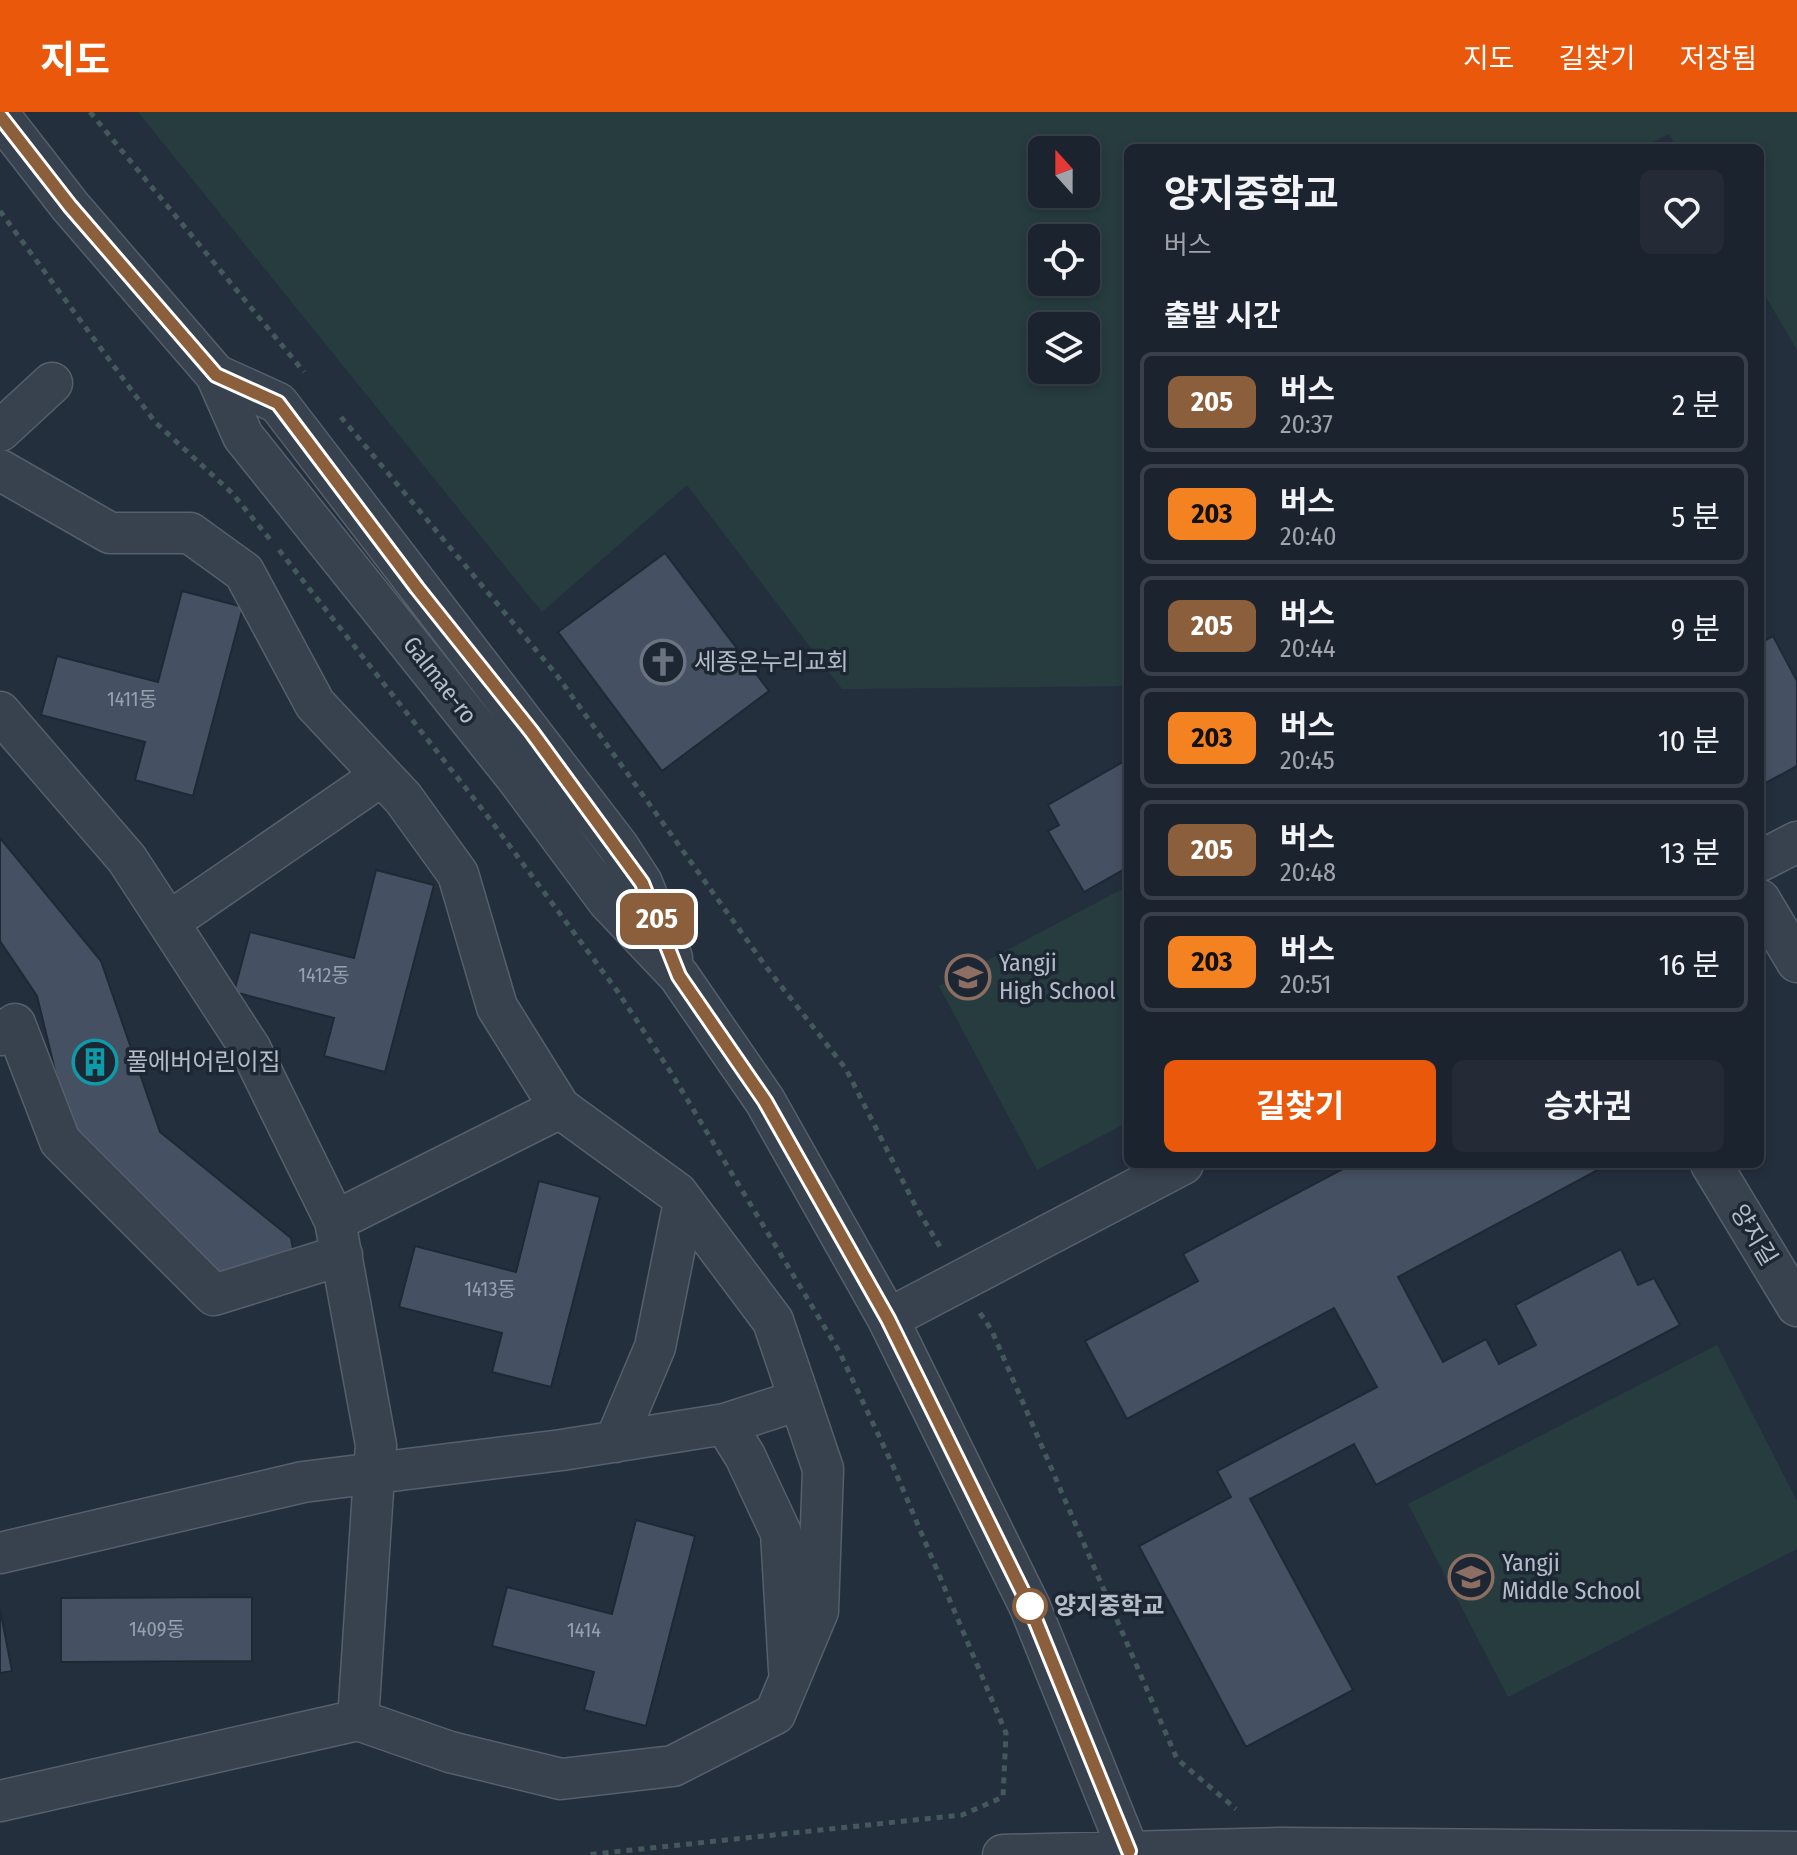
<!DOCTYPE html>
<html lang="ko">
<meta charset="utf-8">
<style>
:root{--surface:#1b232e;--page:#242b36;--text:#f1f3f6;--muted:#a0a4aa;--line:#39404a;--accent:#ea580c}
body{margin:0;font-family:"Fira Sans Condensed","Noto Sans KR",sans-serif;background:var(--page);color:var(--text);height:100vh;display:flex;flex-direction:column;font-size:30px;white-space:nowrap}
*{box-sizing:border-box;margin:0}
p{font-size:26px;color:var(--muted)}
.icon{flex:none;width:44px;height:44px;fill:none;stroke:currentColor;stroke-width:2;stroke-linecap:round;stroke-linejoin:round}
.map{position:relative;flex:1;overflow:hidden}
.drawer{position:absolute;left:1124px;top:32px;width:640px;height:1024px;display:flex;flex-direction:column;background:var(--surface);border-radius:12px;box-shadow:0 4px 12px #0003,0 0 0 2px var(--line)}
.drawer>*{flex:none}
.badge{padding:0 16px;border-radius:12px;font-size:28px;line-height:52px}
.needle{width:52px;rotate:339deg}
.tools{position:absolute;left:1028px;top:24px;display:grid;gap:16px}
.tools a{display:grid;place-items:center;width:72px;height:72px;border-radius:12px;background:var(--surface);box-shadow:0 4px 12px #0003,0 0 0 2px var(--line);font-size:40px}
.map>.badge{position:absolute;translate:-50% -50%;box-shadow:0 0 0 4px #fff}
h2{padding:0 40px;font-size:30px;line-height:72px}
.round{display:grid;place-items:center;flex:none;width:84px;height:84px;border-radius:12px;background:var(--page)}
.head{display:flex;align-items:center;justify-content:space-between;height:136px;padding:0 40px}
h1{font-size:38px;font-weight:700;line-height:60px}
.button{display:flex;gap:16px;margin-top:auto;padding:16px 40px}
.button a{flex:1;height:92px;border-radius:12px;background:var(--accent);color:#fff;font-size:32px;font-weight:700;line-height:92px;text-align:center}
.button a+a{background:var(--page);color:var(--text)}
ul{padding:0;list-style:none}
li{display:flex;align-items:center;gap:24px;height:100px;margin:0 16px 12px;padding:0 24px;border:4px solid var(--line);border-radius:12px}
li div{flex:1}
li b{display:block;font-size:30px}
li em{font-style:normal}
li .badge{min-width:88px;font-weight:700;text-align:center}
header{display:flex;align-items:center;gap:48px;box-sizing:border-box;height:112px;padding:0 40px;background:var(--accent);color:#fff}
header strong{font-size:38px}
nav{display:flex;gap:44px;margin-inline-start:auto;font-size:28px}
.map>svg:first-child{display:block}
</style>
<header>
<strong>지도</strong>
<nav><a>지도</a><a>길찾기</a><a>저장됨</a></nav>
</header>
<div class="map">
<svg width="1797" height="1743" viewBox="0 0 1797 1743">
<rect width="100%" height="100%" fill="#242f3e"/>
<path fill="#263c3f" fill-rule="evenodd" d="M138,0H1797V238L1760,175V36H1677L1669,22L1641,36H1128L1125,574L842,577L687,373L542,500ZM1042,38H1086V82H1042ZM1042,126H1086V170H1042ZM1042,214H1086V258H1042Z
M1128,774V1010L1037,1058L939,874Z
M1717,1233L1797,1389V1437L1508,1585L1408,1392Z"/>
<path fill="#455162" stroke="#1f2835" stroke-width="2" d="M665,441L769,579L662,659L558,520Z
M182,479L243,495L193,684L135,668L145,630L41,603L57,544L158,570Z
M1773,524L1797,569V654L1760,674V531Z
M1128,647V755L1084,780L1048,719L1059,713L1048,693Z
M0,726L101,849L160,1020L291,1126L294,1142L216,1162L69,1016L37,884L0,829Z
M376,758L434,773L385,960L324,944L334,906L234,880L250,820L354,846Z
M1352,1052H1609L1398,1165L1443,1250L1486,1227L1499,1252L1536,1233L1515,1193L1621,1137L1638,1173L1654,1166L1680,1213L1376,1373L1354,1332L1250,1387L1353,1578L1246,1635L1139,1434L1231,1385L1217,1359L1377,1275L1334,1196L1127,1307L1085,1229L1198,1169L1183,1142Z
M539,1069L600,1085L551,1275L492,1260L502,1221L399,1195L415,1134L516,1160Z
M636,1408L695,1424L646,1614L584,1598L594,1560L492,1534L507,1475L612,1502Z
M252,1485V1549L61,1550V1486Z
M0,1497L12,1559L0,1561Z"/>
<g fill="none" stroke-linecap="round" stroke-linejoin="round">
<g stroke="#565f6c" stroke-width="43">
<path id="minor" d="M0,4L70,94L216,263L243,324L516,665L608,789L679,864L765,989L888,1207L1030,1495L1130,1743
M216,263L278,291L618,734L642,771L672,846
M0,319L52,271
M0,358L110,421H190L244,460L315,592L403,686L458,762L497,895L560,996L677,1081L773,1209L823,1357L818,1499L775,1602L673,1654L561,1667L450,1640L358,1608
M0,600L127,747L250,936L335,1109L376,1333L358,1608L0,1689
M1760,749L1797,730
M1760,788L1797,850
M169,810L381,664
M0,923L15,912L60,1029L214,1183L342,1143
M1711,1052L1797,1194
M335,1109L560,996
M888,1207L1183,1052
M725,1312L745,1344L781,1421L789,1558
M615,1330L655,1235L684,1090
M0,1441L303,1370L562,1338L725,1312L799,1288
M1003,1743L1280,1736L1797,1740"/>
</g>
<path stroke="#44595c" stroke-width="5" stroke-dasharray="6 6" stroke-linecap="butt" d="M90,0L304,260
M0,99L155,310L232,381L273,431
M341,305L556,562L767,856L846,957L916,1095L942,1138
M279,438L486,702L618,880L670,959L839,1239L893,1354L1006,1621L1003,1685L962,1703L585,1743
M980,1201L992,1219L1177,1647L1236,1697"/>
<use href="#minor" stroke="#38414e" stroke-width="40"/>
</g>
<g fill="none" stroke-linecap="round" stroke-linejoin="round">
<g stroke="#fff" stroke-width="18">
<path id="line" d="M0,4L70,94L216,263L278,291L417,476L531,619L642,771L679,864L765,989L888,1207L1030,1495L1129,1739"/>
</g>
<use href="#line" stroke="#8b5e3c" stroke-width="12"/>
</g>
<defs>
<g id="church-ring" transform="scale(2.3)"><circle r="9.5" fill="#1d2633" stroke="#6b7280" stroke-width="1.5"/><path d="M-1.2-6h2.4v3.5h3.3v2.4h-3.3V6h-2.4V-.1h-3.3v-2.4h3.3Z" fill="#6b7280"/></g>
<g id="school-ring" transform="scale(2.3)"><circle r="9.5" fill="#1d2633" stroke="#8d6e63" stroke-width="1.5"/><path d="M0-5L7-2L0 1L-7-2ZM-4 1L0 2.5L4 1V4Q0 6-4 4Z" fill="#8d6e63"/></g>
<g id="building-ring" transform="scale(2.3)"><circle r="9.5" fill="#1d2633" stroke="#0f9aa8" stroke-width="1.5"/><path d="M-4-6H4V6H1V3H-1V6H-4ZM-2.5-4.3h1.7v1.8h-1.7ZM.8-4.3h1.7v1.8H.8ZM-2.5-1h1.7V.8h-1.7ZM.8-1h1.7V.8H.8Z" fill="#0f9aa8"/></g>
</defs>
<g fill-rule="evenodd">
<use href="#church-ring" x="663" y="550"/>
<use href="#school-ring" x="968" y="865"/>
<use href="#building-ring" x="95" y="950"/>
<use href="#school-ring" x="1471" y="1465"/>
</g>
<circle fill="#fff" stroke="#8b5e3c" stroke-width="4" cx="1030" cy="1494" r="16"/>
<g text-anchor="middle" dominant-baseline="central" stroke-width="7" stroke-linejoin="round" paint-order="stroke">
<g font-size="20" fill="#98a1af">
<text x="132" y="587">1411동</text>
<text x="324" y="863">1412동</text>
<text x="490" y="1177">1413동</text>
<text x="157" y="1517">1409동</text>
<text x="584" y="1518">1414</text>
</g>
<g font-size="24" fill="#b4bcc9" stroke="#1d2633" text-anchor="start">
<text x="694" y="550">세종온누리교회</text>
<text x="999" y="851">Yangji<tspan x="999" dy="28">High School</tspan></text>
<text x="126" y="950">풀에버어린이집</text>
<text x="1502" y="1451">Yangji<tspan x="1502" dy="28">Middle School</tspan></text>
</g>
<g font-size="24" fill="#b4bcc9" stroke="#1d2633">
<text transform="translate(440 568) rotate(52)">Galmae-ro</text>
<text transform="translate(1754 1123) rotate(59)">양지길</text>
</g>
<g font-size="24" font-weight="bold" fill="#b4bcc9" stroke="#1d2633" text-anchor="start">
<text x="1054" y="1494">양지중학교</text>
</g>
</g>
</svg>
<div class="tools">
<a><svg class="needle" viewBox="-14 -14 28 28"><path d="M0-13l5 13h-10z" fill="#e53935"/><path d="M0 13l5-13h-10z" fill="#a0a4aa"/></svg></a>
<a><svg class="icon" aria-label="locate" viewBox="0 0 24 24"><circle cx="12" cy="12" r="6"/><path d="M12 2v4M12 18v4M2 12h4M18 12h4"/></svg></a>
<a><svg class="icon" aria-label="layers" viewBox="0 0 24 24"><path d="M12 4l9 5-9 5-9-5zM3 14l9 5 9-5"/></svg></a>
</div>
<b class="badge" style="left:657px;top:807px;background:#8b5e3c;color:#fff">205</b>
<section class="drawer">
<div class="head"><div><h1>양지중학교</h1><p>버스</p></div><a class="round"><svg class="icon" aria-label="heart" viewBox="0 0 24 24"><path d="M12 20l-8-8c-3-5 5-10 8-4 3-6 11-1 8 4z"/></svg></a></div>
<h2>출발 시간</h2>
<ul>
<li><span class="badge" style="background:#8b5e3c;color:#fff">205</span><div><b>버스</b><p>20:37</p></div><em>2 분</em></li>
<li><span class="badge" style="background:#f58220;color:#111">203</span><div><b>버스</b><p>20:40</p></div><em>5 분</em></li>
<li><span class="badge" style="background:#8b5e3c;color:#fff">205</span><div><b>버스</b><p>20:44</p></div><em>9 분</em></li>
<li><span class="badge" style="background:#f58220;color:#111">203</span><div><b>버스</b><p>20:45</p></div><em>10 분</em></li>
<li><span class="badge" style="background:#8b5e3c;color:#fff">205</span><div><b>버스</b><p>20:48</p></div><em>13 분</em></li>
<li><span class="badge" style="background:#f58220;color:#111">203</span><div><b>버스</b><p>20:51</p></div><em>16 분</em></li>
</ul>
<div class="button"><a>길찾기</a><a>승차권</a></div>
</section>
</div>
